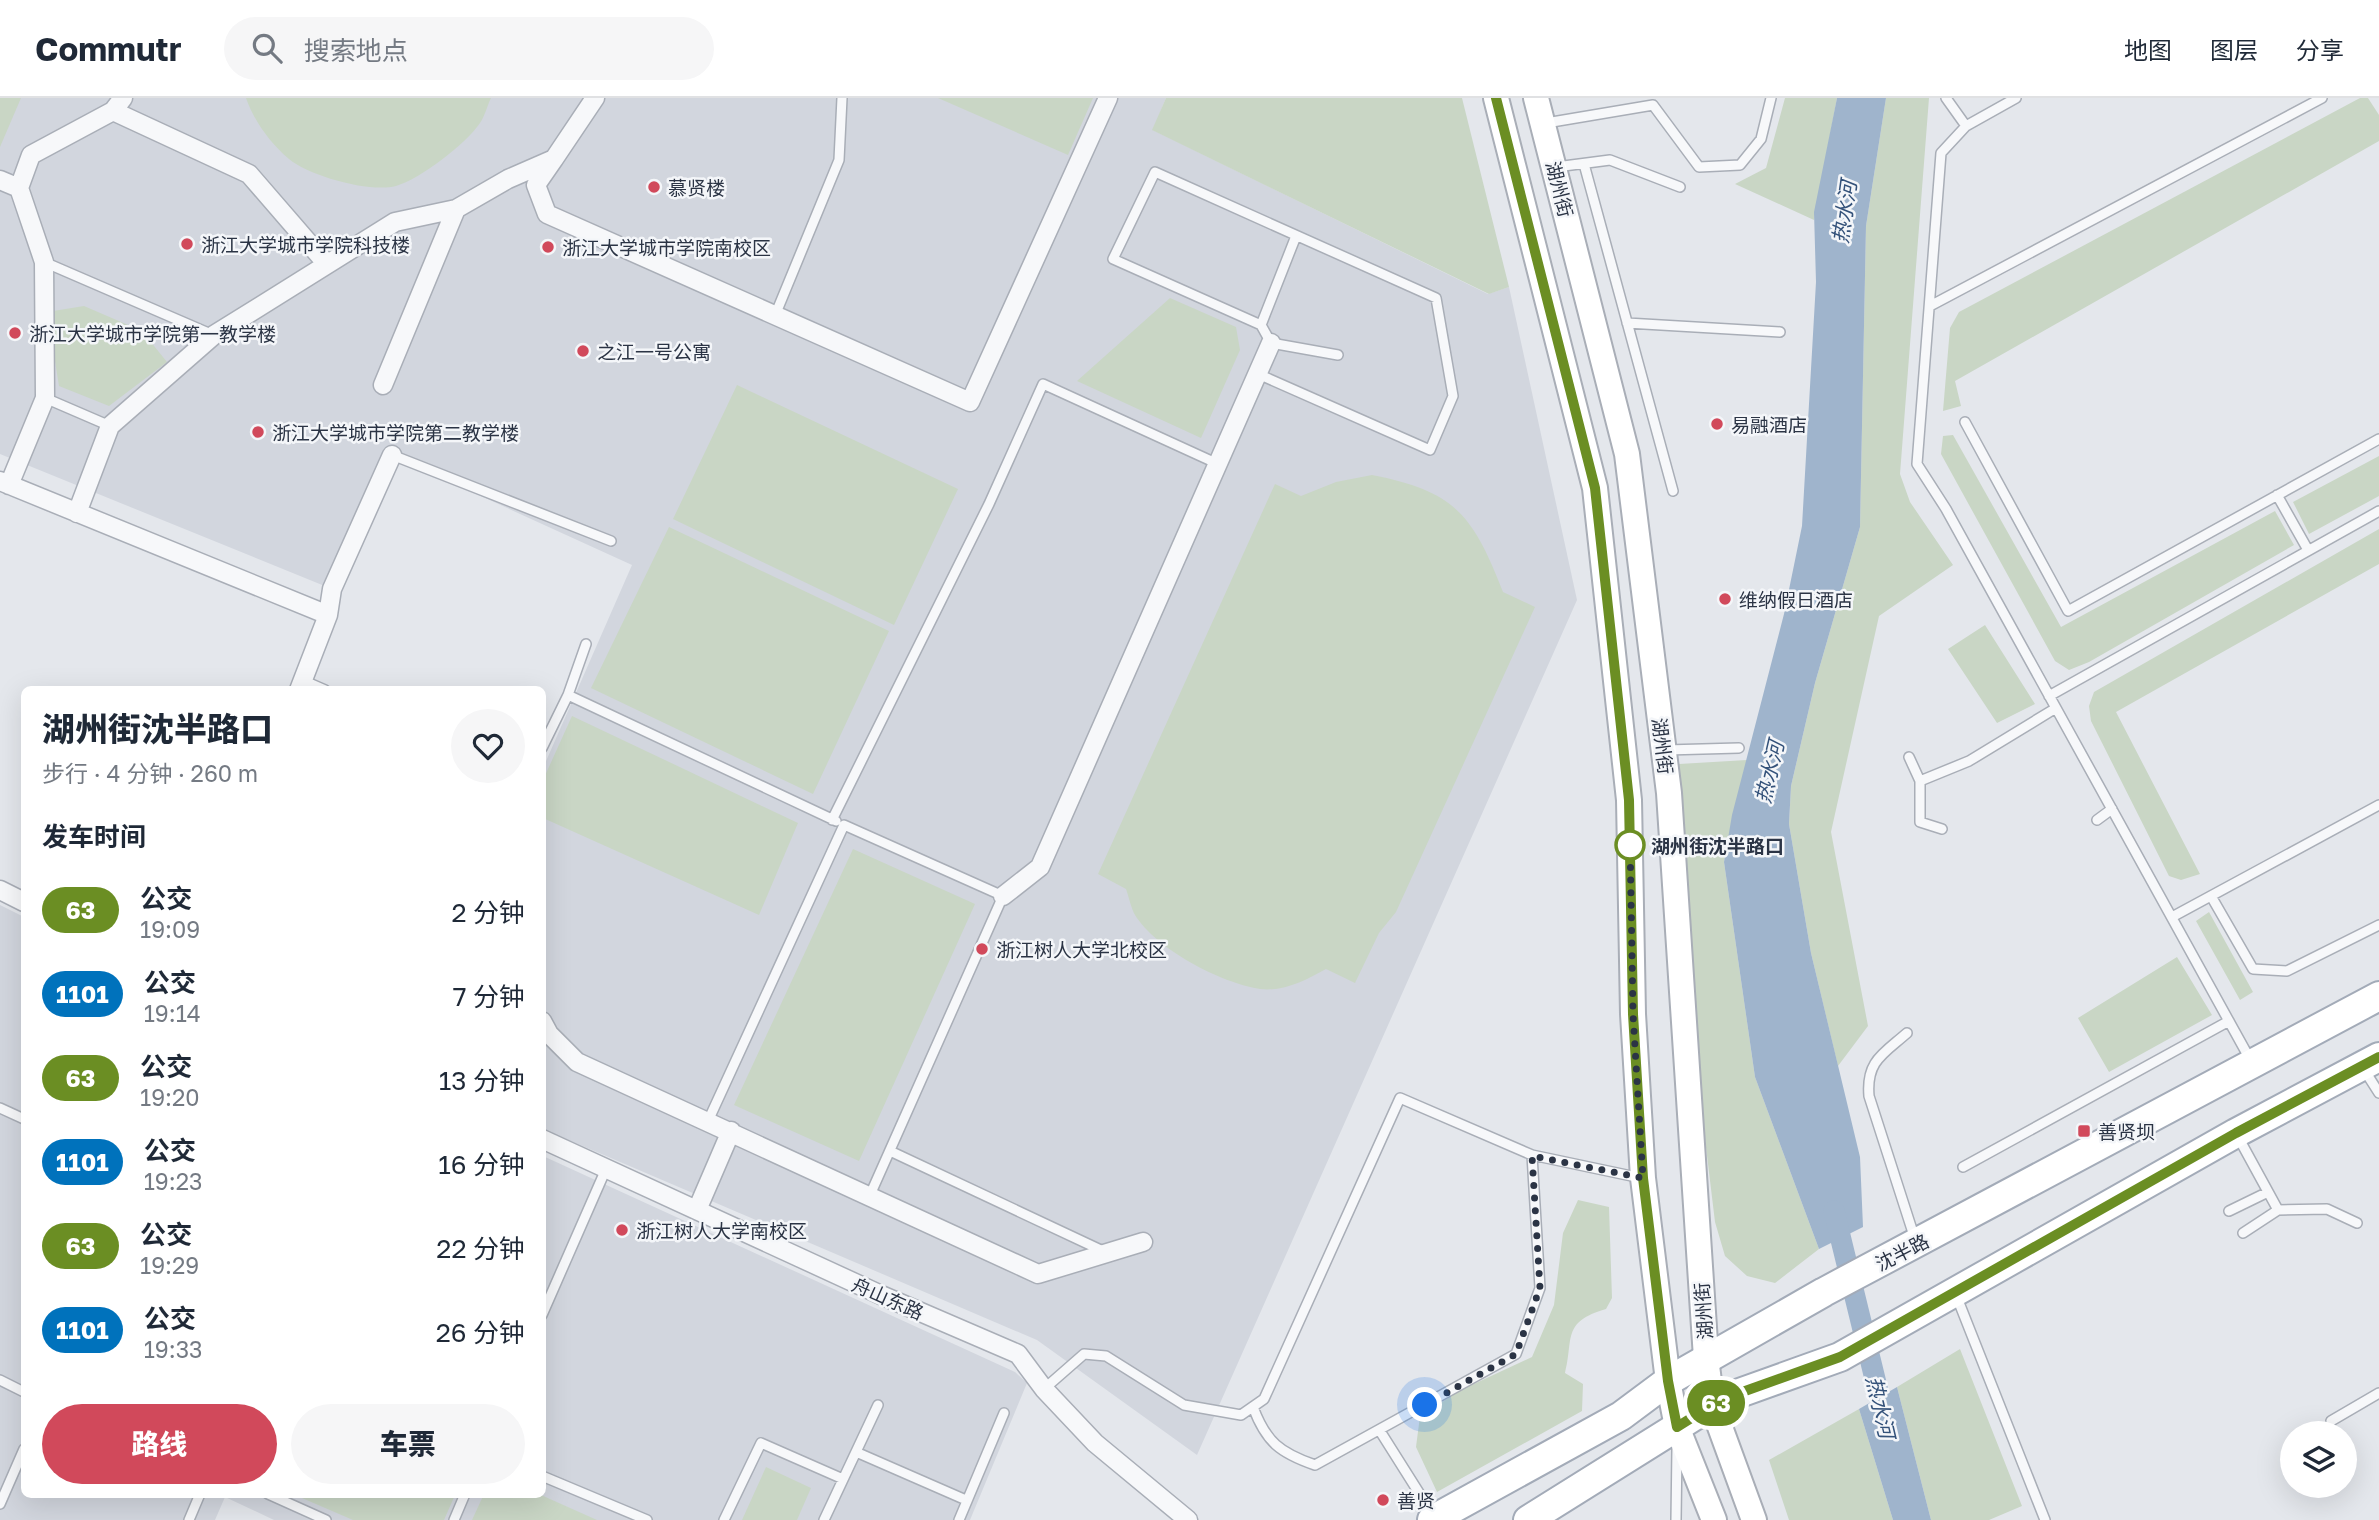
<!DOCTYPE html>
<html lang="zh">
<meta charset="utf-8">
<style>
:root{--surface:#fff;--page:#f6f6f7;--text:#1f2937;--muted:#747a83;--line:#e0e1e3;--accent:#d1495b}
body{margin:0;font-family:"Golos Text","Noto Sans SC",sans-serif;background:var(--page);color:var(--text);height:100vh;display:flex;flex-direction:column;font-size:26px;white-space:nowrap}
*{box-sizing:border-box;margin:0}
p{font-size:23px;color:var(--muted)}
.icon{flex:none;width:38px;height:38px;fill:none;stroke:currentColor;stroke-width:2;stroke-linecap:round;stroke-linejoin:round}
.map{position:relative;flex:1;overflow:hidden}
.details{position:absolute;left:21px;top:588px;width:525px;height:812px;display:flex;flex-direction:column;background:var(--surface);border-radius:10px;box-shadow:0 7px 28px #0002}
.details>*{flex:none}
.badge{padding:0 14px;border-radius:23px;font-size:24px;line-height:46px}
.fabs{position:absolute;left:2280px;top:1323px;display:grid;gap:14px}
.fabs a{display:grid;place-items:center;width:77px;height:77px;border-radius:50%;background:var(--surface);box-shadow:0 7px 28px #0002;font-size:35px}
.you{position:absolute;width:35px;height:35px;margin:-18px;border:5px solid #fff;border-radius:50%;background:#1a73e8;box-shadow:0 0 0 10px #1a73e833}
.map>.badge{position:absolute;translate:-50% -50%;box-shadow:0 0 0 4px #fff}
h2{padding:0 21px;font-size:26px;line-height:63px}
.round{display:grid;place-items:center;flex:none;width:74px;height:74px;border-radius:37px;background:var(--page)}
.headline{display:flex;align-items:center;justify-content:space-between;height:119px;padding:0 21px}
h1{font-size:33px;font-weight:800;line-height:52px}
.cta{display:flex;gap:14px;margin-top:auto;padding:14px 21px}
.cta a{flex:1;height:80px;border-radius:42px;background:var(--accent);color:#fff;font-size:28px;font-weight:800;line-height:80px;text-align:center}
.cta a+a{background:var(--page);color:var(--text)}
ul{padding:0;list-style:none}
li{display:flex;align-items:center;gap:21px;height:84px;padding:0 21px}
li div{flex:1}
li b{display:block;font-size:26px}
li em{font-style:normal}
li .badge{min-width:77px;font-weight:700;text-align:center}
header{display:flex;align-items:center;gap:42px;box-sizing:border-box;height:98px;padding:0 35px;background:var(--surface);border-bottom:2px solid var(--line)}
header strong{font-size:33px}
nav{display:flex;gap:38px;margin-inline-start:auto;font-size:24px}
.search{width:490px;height:63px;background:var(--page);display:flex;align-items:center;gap:18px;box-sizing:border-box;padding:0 24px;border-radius:38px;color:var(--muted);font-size:26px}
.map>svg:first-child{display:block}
</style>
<header>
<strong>Commutr</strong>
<div class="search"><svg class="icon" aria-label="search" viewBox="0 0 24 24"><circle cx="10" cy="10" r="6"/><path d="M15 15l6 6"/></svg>搜索地点</div>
<nav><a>地图</a><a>图层</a><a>分享</a></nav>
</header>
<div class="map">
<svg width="2379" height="1422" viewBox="0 0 2379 1422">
<rect width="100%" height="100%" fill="#e4e7ec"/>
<path fill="#d2d6de" d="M0,0H1166L1153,32L1488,196L1509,189L1577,502L1197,1357L1037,1242L543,1031V670L632,467L393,358L332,491L0,356Z
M0,807L24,819V1396H542L543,1058L1015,1274L1027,1285L970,1422H274L225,1399L215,1422H0Z"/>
<path fill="#c9d6c5" d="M0,0H21L0,49Z
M246,0H491C487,8 485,18 480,25C466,46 420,81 396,88C370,95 309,78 289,61C270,45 254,23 246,0Z
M938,0H1093L1068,57Z
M1166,0H1462L1509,189L1489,196L1152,32Z
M1785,0H1837L1814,122L1735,86L1766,70Z
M1886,0H1929L1900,376L1910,404L1953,467L1879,518L1831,734L1868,928L1838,968L1811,855L1789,726L1791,688L1815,585L1860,429L1866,128Z
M2360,0H2368L2379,17V43L1955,283L1961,308L1943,313L1950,230L1959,214Z
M1170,200L1236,229L1240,252L1201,340L1077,283Z
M84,208L142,233L167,264L109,308L59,288L47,214Z
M737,287L958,391L894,527L673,421Z
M1953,337L2061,529L2275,413L2294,447L2089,564L2069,572L2055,563L1941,356L1943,338Z
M2379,358V398L2309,436L2293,404Z
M1372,377C1455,393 1473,417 1503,494L1535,509L1396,814L1379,835L1355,885L1326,871C1306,882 1284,894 1260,891C1221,885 1156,851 1135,817C1131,810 1129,799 1126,791L1098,776L1275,386L1301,398L1336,384Z
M669,429L889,533L813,696L591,590Z
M2379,431V466L2116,614L2200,776L2181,782L2169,778L2091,623L2089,608L2094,594Z
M1985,527L2035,606L1997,625L1948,551Z
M572,618L798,725L759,817L543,720V682Z
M1747,662L1724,764L1755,979L1819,1151L1775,1185L1747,1178L1725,1158L1715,1124L1705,1041L1679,666Z
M853,751L975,806L859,1063L734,1007Z
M2209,814L2253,894L2240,902L2196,823Z
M2177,859L2212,917L2109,974L2078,920Z
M1578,1102L1609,1109L1612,1200L1606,1211C1561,1224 1574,1241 1565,1275L1583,1286L1582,1313L1437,1394L1416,1349L1420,1318L1461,1292L1532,1259L1554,1207L1563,1135Z
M1960,1251L2022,1408L1989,1422H1931L1897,1289Z
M1859,1311L1893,1422H1789L1769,1362Z
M766,1369L811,1390L797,1422H742Z
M484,1396L541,1397L597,1422H472Z
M295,1397H455L444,1422H353Z"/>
<path fill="#9fb4cc" d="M1837,0H1886L1866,128L1860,429L1815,585L1791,688L1789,726L1811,855L1860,1059L1863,1129L1819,1151L1755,979L1724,764L1732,717L1784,516L1802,428L1816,184L1814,114Z
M1897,1289L1931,1422H1893L1859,1311Z"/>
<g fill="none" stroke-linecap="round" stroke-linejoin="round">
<path stroke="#9fb4cc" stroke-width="21" d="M1834,1113L1886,1326"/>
<g stroke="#a9aeb7" stroke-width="12">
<path id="service" d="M1946,0L1966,28
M2016,0L1966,28L1941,55L1917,366L1946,411L2251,963
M1546,25L1653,7L1699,69L1740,67L1761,41L1771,0
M1584,66L1673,393
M1556,69L1610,62L1680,89
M44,164L213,237
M1930,208L2322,0
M776,215L839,62L842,0
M1627,225L1780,234
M1261,227L1296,138
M1258,276L1430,352L1453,298L1436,200L1155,74L1113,161L1261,227L1271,245L1338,257
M45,300L110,328
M1965,324L2068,513L2379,341
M392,357L611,443
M2277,397L2308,452
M302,582L325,592
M568,597L836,723
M2049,598L2379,413
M542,650L568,597L586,546
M1666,652L1739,650
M1909,659L1920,683V724L1942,731
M1920,683L1969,663L2056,610
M832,722L989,406L1043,286L1218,366
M2097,722L2112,711
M2211,798L2253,871L2287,873L2379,827
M2172,819L2379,707
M1907,935C1883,956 1866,963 1869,998L1915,1141
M2363,970L2379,995
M0,1010L24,1021
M708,1023L844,727L1003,798L870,1097
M2237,1037L2278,1112L2327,1111L2357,1125
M890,1053L1103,1153
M1963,1069L2229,923
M2229,1113L2268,1094
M2243,1135L2278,1112
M1956,1197L2045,1422
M542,1217L606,1071
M0,1282L24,1294
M1044,1291L1084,1256L1106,1258L1184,1307L1241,1317L1264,1301L1400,1000L1532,1057L1641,1080
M1253,1309C1266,1344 1280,1355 1315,1367L1516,1256L1540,1190L1532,1057
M2331,1323L2379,1295
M1380,1333L1433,1417
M856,1354L966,1402
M542,1378L647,1422
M268,1396L326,1422
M0,1406L24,1351
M189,1422L200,1396
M454,1422L465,1396
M724,1422L761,1345L843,1381
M824,1422L878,1307
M959,1422L1004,1315
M1676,1422L1677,1350"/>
</g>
<g stroke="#a9aeb7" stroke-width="21">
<path id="minor" d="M113,13L249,76L326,165
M554,61L536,87L547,116L970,304L1108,0
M0,82L19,90L44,164L45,300L9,387
M19,90L31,57L113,13L123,0
M383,287L456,111
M0,383L328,517
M77,415L110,328L214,237L395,124L456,111L508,81L554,61L595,0
M299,592L328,517L332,491L392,357
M0,792L24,804
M1003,798L1040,769L1271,245
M542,923L549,936L577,964L1038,1176L1143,1144
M542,1041L881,1197L1018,1256L1044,1291L1095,1345L1188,1422
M697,1112L731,1033"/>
</g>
<g stroke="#a9aeb7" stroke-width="28">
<path id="secondary" d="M1496,0L1595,390L1629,702L1633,916L1643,1080L1668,1283L1677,1329L1714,1422
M1536,0L1627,356L1669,695L1706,1260L1712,1307L1754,1422"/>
</g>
<g stroke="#a3abb8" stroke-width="32">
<path id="primary" d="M1432,1422L1621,1318L1668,1283L1824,1194L2379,898
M1528,1422L1720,1302L1840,1259L2236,1035L2379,959"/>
</g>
<use href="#service" stroke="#f7f8fa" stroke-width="9"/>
<use href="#minor" stroke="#f7f8fa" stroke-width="18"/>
<use href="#secondary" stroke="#fff" stroke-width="24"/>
<use href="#primary" stroke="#fff" stroke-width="28"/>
</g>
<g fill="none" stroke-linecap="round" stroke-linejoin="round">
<g stroke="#fff" stroke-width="16">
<path id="line" d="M1496,0L1595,390L1629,702L1633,916L1643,1080L1668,1283L1677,1329L1720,1302L1840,1259L2236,1035L2379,959"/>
</g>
<use href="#line" stroke="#6b8e23" stroke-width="10"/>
<path stroke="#2b3445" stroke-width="7" stroke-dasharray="0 12.6" d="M1425,1307L1516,1256L1540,1190L1532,1058L1643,1080L1633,916L1630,742V747"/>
</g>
<g fill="#d1495b" stroke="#f4f6f9" stroke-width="2.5">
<circle cx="654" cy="89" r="7"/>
<circle cx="187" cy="146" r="7"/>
<circle cx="548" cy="149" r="7"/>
<circle cx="15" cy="235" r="7"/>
<circle cx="583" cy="253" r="7"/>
<circle cx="1717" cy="326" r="7"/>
<circle cx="258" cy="334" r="7"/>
<circle cx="1725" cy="501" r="7"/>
<circle cx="982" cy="851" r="7"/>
<rect x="2077" y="1026" width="14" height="14" rx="3.5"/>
<circle cx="622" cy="1132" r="7"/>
<circle cx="1383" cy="1402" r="7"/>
</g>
<circle fill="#fff" stroke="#6b8e23" stroke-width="3.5" cx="1630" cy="747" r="14"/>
<g text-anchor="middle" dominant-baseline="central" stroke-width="5" stroke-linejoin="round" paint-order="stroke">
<g font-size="19" fill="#2b3445" stroke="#f4f6f9" text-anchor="start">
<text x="668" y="89">慕贤楼</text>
<text x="201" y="146">浙江大学城市学院科技楼</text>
<text x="562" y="149">浙江大学城市学院南校区</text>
<text x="29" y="235">浙江大学城市学院第一教学楼</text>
<text x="597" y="253">之江一号公寓</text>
<text x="1731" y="326">易融酒店</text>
<text x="272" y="334">浙江大学城市学院第二教学楼</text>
<text x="1739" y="501">维纳假日酒店</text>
<text x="996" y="851">浙江树人大学北校区</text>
<text x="2098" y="1033">善贤坝</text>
<text x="636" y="1132">浙江树人大学南校区</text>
<text x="1397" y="1402">善贤</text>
</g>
<g font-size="19" fill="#2b3445" stroke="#f4f6f9">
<text transform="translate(1560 91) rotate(76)">湖州街</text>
<text transform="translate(1663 648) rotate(83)">湖州街</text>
<text transform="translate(1902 1154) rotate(-27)">沈半路</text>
<text transform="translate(888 1200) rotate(24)">舟山东路</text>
<text transform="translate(1703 1213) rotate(-94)">湖州街</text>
</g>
<g font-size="19" font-weight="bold" fill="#2b3445" stroke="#f4f6f9" text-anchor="start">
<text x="1651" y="747">湖州街沈半路口</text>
</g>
<g font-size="21" font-style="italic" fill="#34527a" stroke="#f4f6f9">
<text transform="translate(1844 114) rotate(-82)">热水河</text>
<text transform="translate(1769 674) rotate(-77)">热水河</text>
<text transform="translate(1881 1309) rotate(77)">热水河</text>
</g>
</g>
</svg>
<div class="fabs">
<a><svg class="icon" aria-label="layers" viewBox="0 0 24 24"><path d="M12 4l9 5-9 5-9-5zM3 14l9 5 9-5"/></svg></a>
</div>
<div class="you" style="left:1425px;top:1307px"></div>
<b class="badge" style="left:1716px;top:1305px;background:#6b8e23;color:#fff">63</b>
<section class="details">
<div class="headline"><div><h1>湖州街沈半路口</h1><p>步行 · 4 分钟 · 260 m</p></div><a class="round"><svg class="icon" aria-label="heart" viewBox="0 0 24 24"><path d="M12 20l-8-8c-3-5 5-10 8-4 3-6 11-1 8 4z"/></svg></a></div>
<h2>发车时间</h2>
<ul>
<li><span class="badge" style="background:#6b8e23;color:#fff">63</span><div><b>公交</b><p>19:09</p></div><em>2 分钟</em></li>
<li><span class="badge" style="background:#0072bc;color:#fff">1101</span><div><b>公交</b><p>19:14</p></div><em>7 分钟</em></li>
<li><span class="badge" style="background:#6b8e23;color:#fff">63</span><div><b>公交</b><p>19:20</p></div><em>13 分钟</em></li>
<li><span class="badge" style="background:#0072bc;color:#fff">1101</span><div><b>公交</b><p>19:23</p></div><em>16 分钟</em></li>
<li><span class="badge" style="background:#6b8e23;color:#fff">63</span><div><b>公交</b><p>19:29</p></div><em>22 分钟</em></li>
<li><span class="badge" style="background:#0072bc;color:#fff">1101</span><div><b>公交</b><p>19:33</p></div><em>26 分钟</em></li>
</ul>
<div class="cta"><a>路线</a><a>车票</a></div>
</section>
</div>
